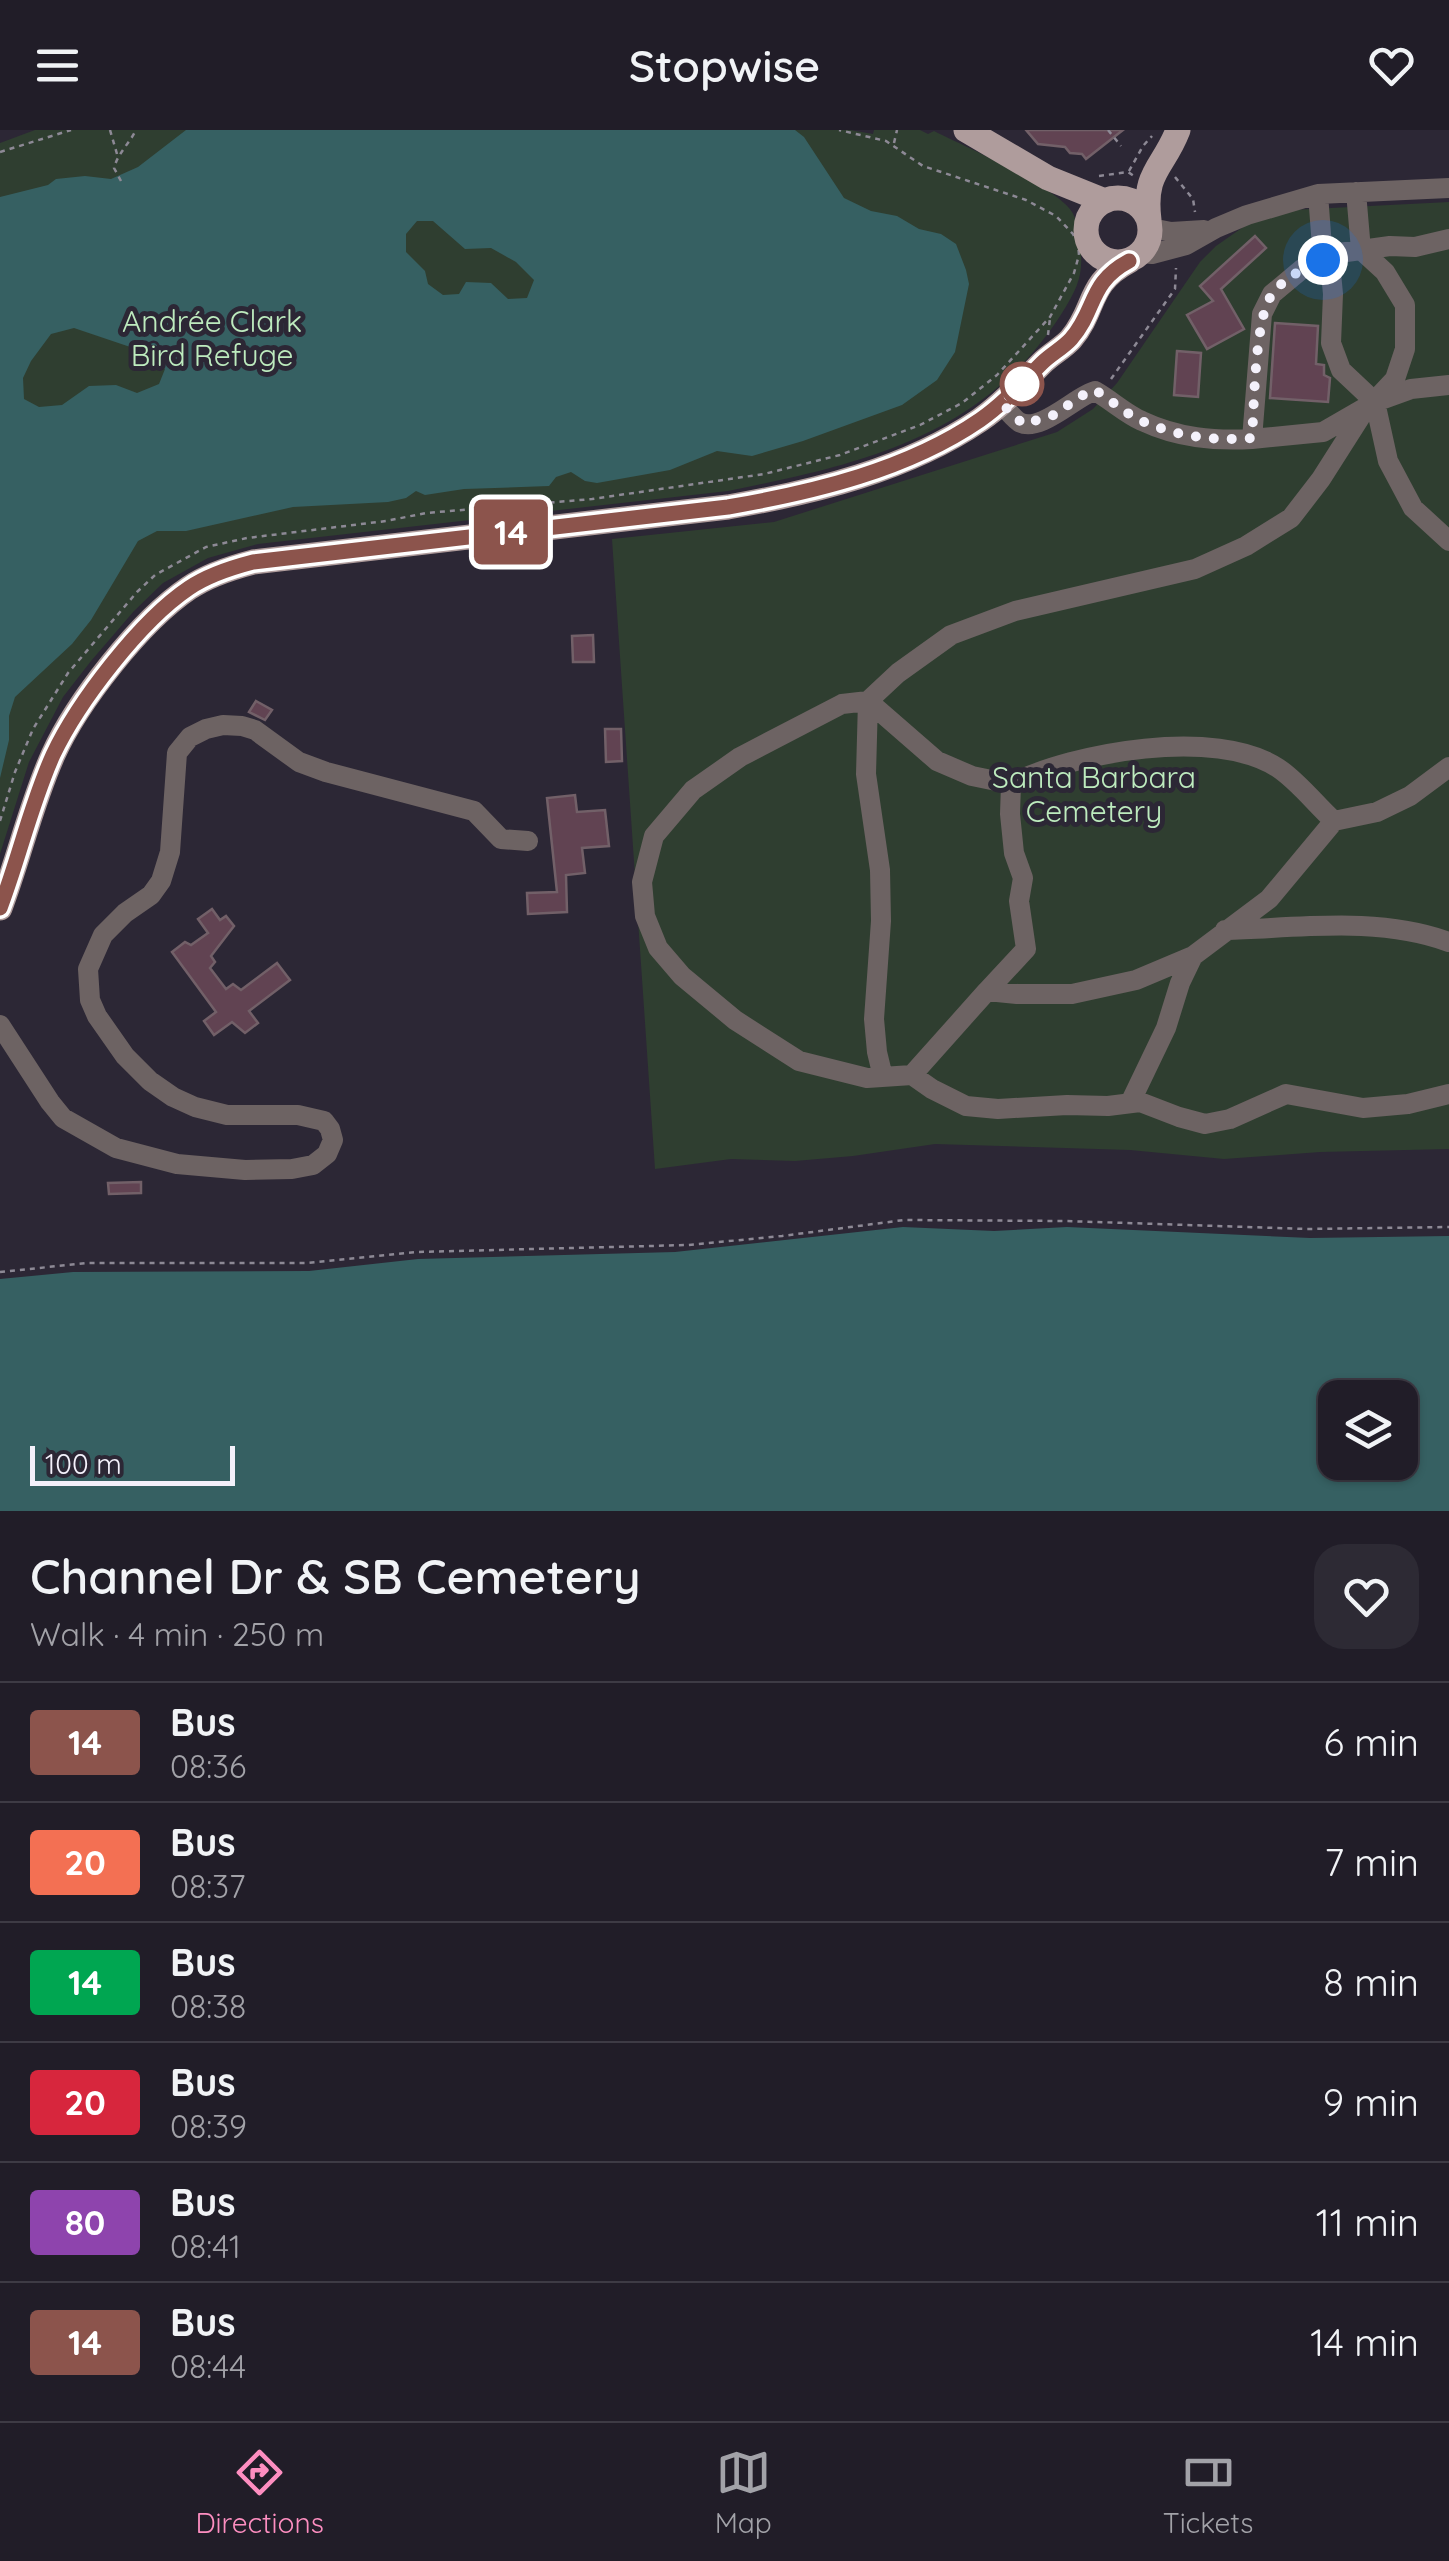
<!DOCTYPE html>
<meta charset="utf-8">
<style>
:root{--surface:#211d28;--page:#2d2a34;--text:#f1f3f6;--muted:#a2a2a8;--line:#3e3b45;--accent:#fd8ec0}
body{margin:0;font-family:Quicksand,sans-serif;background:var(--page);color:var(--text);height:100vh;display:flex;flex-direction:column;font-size:38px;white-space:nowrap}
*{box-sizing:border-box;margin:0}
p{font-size:32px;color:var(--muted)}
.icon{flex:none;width:55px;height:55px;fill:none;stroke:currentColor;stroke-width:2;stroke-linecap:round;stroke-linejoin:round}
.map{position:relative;height:1381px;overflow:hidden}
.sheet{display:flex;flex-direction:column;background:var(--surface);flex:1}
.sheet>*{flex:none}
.badge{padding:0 20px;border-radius:8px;font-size:35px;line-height:65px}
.buttons{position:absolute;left:1318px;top:1250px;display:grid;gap:20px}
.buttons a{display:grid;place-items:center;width:100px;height:100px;border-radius:20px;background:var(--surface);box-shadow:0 2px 8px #0004,0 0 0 2px var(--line);font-size:50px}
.scale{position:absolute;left:30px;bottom:25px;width:205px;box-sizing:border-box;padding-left:10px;border:5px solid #f4f1fb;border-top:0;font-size:28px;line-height:35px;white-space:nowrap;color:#f4f1fb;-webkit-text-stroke:8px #2c2735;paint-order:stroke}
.you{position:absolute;width:50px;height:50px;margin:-25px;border:8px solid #fff;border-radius:50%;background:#1a73e8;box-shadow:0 0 0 15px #1a73e833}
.map>.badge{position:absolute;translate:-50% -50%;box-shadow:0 0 0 5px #fff}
.round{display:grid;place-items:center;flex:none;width:105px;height:105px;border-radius:30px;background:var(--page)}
.overview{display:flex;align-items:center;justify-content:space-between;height:170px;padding:0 30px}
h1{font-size:48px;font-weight:600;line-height:75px}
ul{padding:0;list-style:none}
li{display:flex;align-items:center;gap:30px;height:120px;padding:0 30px;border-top:2px solid var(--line)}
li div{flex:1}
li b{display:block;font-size:38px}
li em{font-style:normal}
li .badge{min-width:110px;font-weight:700;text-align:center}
header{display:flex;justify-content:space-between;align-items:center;height:130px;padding:0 30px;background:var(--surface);font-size:45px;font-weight:600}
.tabs{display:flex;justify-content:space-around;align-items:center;height:140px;border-top:2px solid var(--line);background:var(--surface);font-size:28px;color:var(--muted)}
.tabs a{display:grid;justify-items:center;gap:5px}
.tabs .selected{color:var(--accent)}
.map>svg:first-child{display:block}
</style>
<header><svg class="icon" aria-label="menu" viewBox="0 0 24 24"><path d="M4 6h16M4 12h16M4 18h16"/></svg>Stopwise<svg class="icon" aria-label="heart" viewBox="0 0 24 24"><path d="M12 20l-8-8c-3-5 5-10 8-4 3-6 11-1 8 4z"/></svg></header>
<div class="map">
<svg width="1449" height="1381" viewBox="0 0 1449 1381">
<rect width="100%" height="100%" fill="#2c2735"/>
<path fill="#2f3e30" d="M35,0H850L873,4L874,0H920L928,4L934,1C964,16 1057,57 1072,82C1076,88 1077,97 1078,104C1085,139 1081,153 1062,183C983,307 862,334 728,361L258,414L208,428L163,453L134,481L91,531L63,567L29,632L0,724V13Z
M1449,72V1019L1320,1022L1224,1029L1130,1020L935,1014L853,1026L795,1031L731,1029L655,1039L612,409L774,392L1057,302L1093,279L1117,253L1200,132L1216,116L1249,93L1292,80Z"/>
<path fill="#366062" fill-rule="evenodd" d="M186,0H795L804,7L844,68L871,81L897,86L919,99L941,104L956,114L966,140L969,154L955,222L937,250L902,275L803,311L752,326L717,321L670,340L597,353L585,351L571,342L556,347L549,356L464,359L425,365L416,361L406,368L388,372L293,377L186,401H157L138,411L91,490L72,514L15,567L9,586V610L0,648V67L48,55L56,49L85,46L111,49L138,37ZM417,91H433L465,119L491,118L516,132L534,150L527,168L508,169L491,153L466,152L459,164L443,165L428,154L425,141L406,122V104ZM74,198L148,223L165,239L159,254L137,263L116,255L89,256L62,275L39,277L24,269L23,248L31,231L51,204Z
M903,1097L994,1101L1067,1097L1310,1108L1449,1106V1381H0V1149L73,1142L309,1141L418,1129L675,1122ZM1335,1268H1400V1332H1335Z"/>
<path fill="#614352" stroke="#726068" stroke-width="2.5" d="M1026,0H1123L1086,29L1082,24L1070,23L1065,17L1038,14Z
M1255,106L1266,118L1221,159L1244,199L1207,219L1187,185L1213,171L1200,156Z
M1275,193L1318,196L1316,234L1324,235V245L1330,248L1328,272L1270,268Z
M1177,221L1201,223L1198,267L1174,265Z
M593,505L594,532H573L572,506Z
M256,571L272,580L265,590L249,582Z
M605,599H621L622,631L606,632Z
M575,665L577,682L605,680L609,716L582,718L585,743L566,745L567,782L528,784L527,763L557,762L547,668Z
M212,779L220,790L226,786L234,796L211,826L215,832L210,838L226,859L233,854L241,860L277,833L290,850L249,881L258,893L245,903L232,892L214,905L204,891L216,882L172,822L185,812L191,815L208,803L198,789Z
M141,1052V1063L109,1064L108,1053Z"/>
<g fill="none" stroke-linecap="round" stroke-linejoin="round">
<path stroke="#8d8995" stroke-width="2.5" stroke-dasharray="5 5" stroke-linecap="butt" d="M110,0L117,24
M1108,0L1121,16
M894,13L897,0
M0,22L71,0
M1129,41L1143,16L1152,6
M1099,46L1128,42L1134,46
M1175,47L1193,69L1195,82
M121,51L114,38C118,23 129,14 136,0
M1048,205L1050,188
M1111,249L1175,159L1176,138
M0,691L15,642L33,599L68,543L137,462L155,445L206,417L247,408L386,391L426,383L592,369L764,344L840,325L920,295L962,273L997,245L1050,187L1074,143L1079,125L1078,114L1073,104L1056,86L1026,70L923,36L886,11L839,0
M0,1142L87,1133H306L417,1122L688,1115L782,1106L904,1090L1066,1091L1307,1099L1449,1097"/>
<path stroke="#6d6363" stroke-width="20" d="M1356,62L1361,120L1385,142L1405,175V219L1395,249L1363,283L1321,349L1291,388L1246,416L1195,439L1015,481L951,505L898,543L868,571L842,574L740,627L693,660L654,706L642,752L645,786L658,818L682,846L735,890L799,931L867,948L912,945L987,861L1017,864H1072L1136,850L1193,826L1269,769L1334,691L1377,682L1410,666L1449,637
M1318,64L1323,130L1331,143L1333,164L1331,213L1341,240L1375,272L1388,331L1413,378L1449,411
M1151,98L1171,102L1204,100
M1142,123L1152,124L1186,115L1216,98L1247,85L1318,64L1449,58
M1001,273C1006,279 1013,288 1019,292C1040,304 1077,265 1095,261C1111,270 1126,284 1142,291C1178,308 1214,311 1252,309L1262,184L1272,164L1302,139L1339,123L1390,116L1415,117L1449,109
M1252,309L1323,302L1375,272L1411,259L1449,255
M1225,800C1299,798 1378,786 1449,812
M987,861L1026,819L1019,771L1023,748L1014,723L1010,684L1011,654C1074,622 1216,597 1278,638C1299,652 1316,675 1334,691
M0,895L50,972L63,988L116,1018L177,1034L245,1040L292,1039L313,1035L327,1024L333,1010L330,999L324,991L298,985H227L195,977L173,967L150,951L125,926L97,886L90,870L88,839L103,805L125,783L151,765L161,751L170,722L177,623L190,607L206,599L223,595L242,596L255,600L299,632L326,642L474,681L501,709L528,711
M912,945L932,959L966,976L998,979L1067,975L1108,976L1140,972L1179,987L1205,994L1230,989L1286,964L1363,978L1408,974L1449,964
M883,947L877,922L874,889L881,791L880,740L866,644L868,571L937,631L972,646L1011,654
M1130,973L1166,898L1180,853L1193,826"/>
<path stroke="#af9c9c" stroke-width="25" d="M966,0L1048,48L1105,71
M1086 100a32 32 0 1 1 64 0a32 32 0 1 1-64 0Z
M1149,90C1143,41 1163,39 1178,0
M0,778C19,728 31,674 53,625C77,572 140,491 189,458C208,445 230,438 253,432L728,377C815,362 906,340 980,290C1003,274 1022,253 1042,233C1051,224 1063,218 1071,209C1097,178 1086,154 1129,131"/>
</g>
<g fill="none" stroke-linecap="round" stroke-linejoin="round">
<g stroke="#fff" stroke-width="22">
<path id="line" d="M0,778C19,728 31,674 53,625C78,572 140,491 189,458C208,445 230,438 253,432L728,377C814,362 907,340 980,290C1003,274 1022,253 1042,233C1051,224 1063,218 1071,209C1097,179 1088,153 1129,131"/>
</g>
<use href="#line" stroke="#8c544c" stroke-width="15"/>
<path stroke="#f4f1fb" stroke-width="10" stroke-dasharray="0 18" d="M1022,254L1001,273L1023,294L1052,286L1086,263L1095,260C1111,270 1126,284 1142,291C1178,307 1214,311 1252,308C1254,277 1255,189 1271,166C1282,149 1304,138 1323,130"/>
</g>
<circle fill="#fff" stroke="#8c544c" stroke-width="5" cx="1022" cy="254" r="20"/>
<g text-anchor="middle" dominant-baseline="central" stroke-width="10" stroke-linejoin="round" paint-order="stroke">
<g font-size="30" fill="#bdebbe" stroke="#2c2735">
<text x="212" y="191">Andrée Clark<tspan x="212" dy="34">Bird Refuge</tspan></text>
<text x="1094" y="647">Santa Barbara<tspan x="1094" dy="34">Cemetery</tspan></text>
</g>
</g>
</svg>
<div class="buttons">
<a><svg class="icon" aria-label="layers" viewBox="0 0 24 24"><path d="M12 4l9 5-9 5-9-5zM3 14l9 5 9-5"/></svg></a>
</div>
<div class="scale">100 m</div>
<div class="you" style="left:1323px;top:130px"></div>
<b class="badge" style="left:511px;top:402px;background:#8c544c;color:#fff">14</b>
</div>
<section class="sheet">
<div class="overview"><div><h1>Channel Dr &amp; SB Cemetery</h1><p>Walk · 4 min · 250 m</p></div><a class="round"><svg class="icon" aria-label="heart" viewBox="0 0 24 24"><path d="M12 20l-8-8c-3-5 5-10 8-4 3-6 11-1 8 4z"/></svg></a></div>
<ul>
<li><span class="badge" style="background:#8c544c;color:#fff">14</span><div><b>Bus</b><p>08:36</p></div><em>6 min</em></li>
<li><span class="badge" style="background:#f37053;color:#fff">20</span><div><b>Bus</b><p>08:37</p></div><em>7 min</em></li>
<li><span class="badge" style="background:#00a651;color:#fff">14</span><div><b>Bus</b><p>08:38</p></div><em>8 min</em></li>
<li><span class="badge" style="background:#d7263d;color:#fff">20</span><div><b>Bus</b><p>08:39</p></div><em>9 min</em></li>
<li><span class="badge" style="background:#8e44ad;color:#fff">80</span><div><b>Bus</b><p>08:41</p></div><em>11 min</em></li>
<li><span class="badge" style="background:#8c544c;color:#fff">14</span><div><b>Bus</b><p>08:44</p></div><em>14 min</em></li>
</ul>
</section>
<nav class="tabs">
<a class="selected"><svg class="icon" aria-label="directions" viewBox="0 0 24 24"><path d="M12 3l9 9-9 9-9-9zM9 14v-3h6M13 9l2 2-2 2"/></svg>Directions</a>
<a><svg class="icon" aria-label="map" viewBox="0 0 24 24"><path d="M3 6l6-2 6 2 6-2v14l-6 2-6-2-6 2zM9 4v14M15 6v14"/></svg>Map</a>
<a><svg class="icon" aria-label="tickets" viewBox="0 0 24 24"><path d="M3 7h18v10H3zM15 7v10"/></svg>Tickets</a>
</nav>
